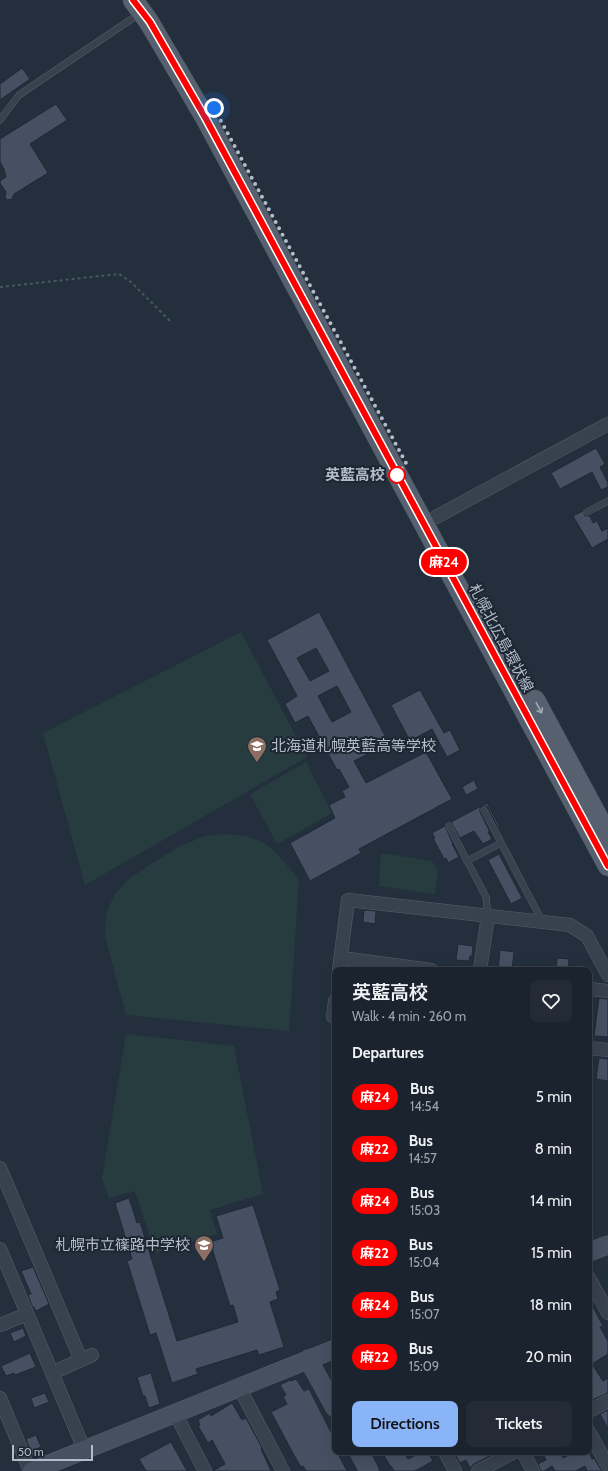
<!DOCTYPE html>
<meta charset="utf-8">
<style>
:root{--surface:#1b232e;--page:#242b36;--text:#f1f3f6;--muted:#a0a4aa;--line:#39404a;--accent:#8ab4f8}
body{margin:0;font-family:Cabin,"Noto Sans JP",sans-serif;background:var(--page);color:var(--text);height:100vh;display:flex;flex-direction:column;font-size:15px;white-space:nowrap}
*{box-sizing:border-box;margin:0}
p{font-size:13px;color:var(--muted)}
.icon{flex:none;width:22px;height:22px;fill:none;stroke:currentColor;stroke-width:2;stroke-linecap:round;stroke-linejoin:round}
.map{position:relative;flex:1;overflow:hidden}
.sheet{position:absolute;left:332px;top:967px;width:260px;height:488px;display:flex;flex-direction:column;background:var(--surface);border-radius:8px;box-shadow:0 4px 16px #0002,0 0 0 1px var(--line)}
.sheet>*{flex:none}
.badge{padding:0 8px;border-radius:13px;font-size:14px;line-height:26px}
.scale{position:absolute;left:12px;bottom:10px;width:81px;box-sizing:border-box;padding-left:4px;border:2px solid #b4bcc9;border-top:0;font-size:11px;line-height:14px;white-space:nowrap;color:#b4bcc9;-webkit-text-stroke:3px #1d2633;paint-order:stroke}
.you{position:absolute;width:20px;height:20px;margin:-10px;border:3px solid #fff;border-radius:50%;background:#1a73e8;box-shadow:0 0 0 6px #1a73e833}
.map>.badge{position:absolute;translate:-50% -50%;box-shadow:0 0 0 2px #fff}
h2{padding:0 20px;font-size:15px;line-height:36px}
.round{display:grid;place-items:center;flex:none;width:42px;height:42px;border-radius:8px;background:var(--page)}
.summary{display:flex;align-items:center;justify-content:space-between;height:68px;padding:0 20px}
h1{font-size:19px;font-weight:600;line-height:30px}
.action{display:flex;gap:8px;margin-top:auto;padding:8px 20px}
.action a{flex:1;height:46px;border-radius:8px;background:var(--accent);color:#111;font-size:16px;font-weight:600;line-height:46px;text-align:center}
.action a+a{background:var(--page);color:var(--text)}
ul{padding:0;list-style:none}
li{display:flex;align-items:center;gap:12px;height:52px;padding:0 20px}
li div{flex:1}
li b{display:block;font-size:15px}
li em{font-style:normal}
li .badge{min-width:44px;font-weight:700;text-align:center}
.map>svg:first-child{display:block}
</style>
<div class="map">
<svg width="608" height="1471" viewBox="0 0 608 1471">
<rect width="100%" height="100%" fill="#242f3e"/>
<path fill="#263c3f" d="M241,632L307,757L85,885L43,733Z
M306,762L332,813L277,844L250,794Z
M227,834C237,835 247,836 255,839C274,845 287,866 299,880L289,1031L126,1015L105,936L106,915L114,895L130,878L178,847L205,836Z
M381,853L432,861L438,871L435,894L379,886Z
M126,1034L234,1046L263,1194L210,1210L217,1234L155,1253L135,1191L109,1198L102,1178Z"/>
<path fill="#455162" stroke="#1f2835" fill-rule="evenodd" d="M22,68L30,79L0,100V84Z
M56,104L67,120L30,144L48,173L14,194L12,199L7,200L5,197L6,192L0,183V181L6,177L4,169L0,162V139Z
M596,448L605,464L600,467L608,483V487L601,490L592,472L560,489L551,473Z
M583,511L585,516H590L593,523L597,521L602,531L608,528V539L592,548L573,516Z
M319,612L389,743L354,761L366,783L426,752L452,799L359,849L361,853L310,881L290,843L335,818L329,805L345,797L342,791L349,787L339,769L337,770L308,716L295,723L285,704L297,696L267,640ZM316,648L329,671L310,681L297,658ZM337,686L351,712L332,722L318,696Z
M420,690L444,733L450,730L460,750L447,757L432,729L410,741L391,705Z
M474,780L478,789L466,795L462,787Z
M487,803L500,827H498L487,806H484L480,807V812L490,832H488L492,839L483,844L474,831L460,838L451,822Z
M445,826L453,844H452L459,857L448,863L446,858L444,859L433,838H435L432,833Z
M499,854L522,898L511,904L488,860Z
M364,910L376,911L375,924L363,922Z
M458,944L473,946L472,956H470L469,961L456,960Z
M500,950L514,952L512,970H498Z
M557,958L569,959L568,970H556Z
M599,998L608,999V1037L594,1036Z
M599,1058L608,1059V1081L596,1079Z
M129,1198L137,1223L140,1222L177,1341L238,1322L233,1305L230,1306L210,1242L223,1238L216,1216L253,1205L280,1290L276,1292L278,1299L270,1302L284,1347L259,1355L257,1350L196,1369L198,1374L172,1383L156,1333L150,1335L127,1261L132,1259L115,1203Z
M33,1267L49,1304L36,1311L34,1307L33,1308L28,1295L31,1294L21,1271Z
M589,1299L603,1326L600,1327L608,1341V1354L592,1364L603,1381L608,1378V1393L592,1400L589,1396Z
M23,1328L26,1336L14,1342L10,1333Z
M30,1353L36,1367L15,1375L14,1373L6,1376L1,1366Z
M151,1373L160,1404L149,1408L145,1396H143L137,1377Z
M296,1379L304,1391L309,1389L331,1432L335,1429V1452H337L347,1471H306L303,1466L301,1467L295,1457L271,1412L287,1404L283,1397L286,1395L280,1385L290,1380L291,1381Z
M45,1393L49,1402L34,1408L31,1398Z
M232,1403L242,1420L246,1418L262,1448L261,1449L271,1471H213L225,1464L212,1440L208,1443L198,1426L200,1425L198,1420L210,1413L211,1416Z
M608,1410V1429L600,1414Z
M36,1435L41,1447L36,1449L37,1454L32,1456L26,1439Z
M171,1442L187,1471H146L139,1459Z
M382,1452H404L408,1459L422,1452H428L433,1461L415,1471H394L391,1466H390Z
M462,1452H497L474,1464L470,1468L466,1460L460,1463L456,1456Z
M542,1452H560L563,1458L575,1452H589L592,1459L594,1458L602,1471H587L585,1466L576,1471H555L552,1466L544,1471H541L538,1464L546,1460Z"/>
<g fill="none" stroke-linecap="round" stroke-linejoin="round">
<g stroke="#565f6c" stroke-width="7">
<path id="lane" d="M0,120L19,95L139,14
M587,512L608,501
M484,810L542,921
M449,826L486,897L488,916
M467,861L501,843"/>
</g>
<g stroke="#565f6c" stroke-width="14">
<path id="street" d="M436,517L608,424
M341,958L431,970
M339,970L348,900L570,925L587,936L608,975
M480,970L488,916
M589,989L608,991
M335,1001L333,1017H335
M589,1048L608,1050
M0,1168L81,1360
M0,1249L84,1449
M589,1278L608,1313
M0,1325L27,1314
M52,1373L92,1355
M239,1387L283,1471
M0,1398L30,1471
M589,1411L608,1401
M175,1413L205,1471
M589,1432L608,1466
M445,1452L455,1471
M523,1452L533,1471
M478,1471L514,1452"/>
</g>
<g stroke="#565f6c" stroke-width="19">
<path id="secondary" d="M589,1252L608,1245
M308,1359L335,1408
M359,1452L369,1471
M32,1471L335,1349"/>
</g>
<g stroke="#414a57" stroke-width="21">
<path id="primary" d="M133,0L149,22L206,119L608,866
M535,700L608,836"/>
</g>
<path stroke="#44595c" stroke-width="2" stroke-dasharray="3 3" stroke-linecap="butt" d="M0,287L119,274L131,282L170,321"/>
<use href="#lane" stroke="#38414e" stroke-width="6"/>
<use href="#street" stroke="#38414e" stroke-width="13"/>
<use href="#secondary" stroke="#465061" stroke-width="18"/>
<use href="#primary" stroke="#56606e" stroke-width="20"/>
</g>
<defs><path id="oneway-shaft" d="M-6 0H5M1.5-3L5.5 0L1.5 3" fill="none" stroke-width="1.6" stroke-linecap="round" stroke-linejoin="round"/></defs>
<use stroke="#a1aab7" href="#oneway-shaft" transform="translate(539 708) rotate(62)"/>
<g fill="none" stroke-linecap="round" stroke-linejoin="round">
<g stroke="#fff" stroke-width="9">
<path id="line" d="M133,0L150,22L206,119L608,866"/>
</g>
<use href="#line" stroke="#f00" stroke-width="6"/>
<path stroke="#b4bcc9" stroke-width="4" stroke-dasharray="0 7.2" d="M214,108L406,463L397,475"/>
</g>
<defs>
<g id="school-pin" transform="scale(1)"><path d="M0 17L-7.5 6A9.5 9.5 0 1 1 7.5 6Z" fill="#8d6e63" stroke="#1d2633"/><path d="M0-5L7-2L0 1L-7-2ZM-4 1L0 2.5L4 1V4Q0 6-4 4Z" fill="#fff"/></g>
</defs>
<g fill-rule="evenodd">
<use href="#school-pin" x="257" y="746"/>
<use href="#school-pin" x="204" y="1245"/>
</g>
<circle fill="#fff" stroke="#f00" stroke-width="2" cx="397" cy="475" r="8"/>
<g text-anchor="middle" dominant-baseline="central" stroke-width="4" stroke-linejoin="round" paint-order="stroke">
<g font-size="15" font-weight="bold" fill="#b4bcc9" stroke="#1d2633" text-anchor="end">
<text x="385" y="475">英藍高校</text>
</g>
<g font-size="15" fill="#b4bcc9" stroke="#1d2633">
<text transform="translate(501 638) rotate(62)">札幌北広島環状線</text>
</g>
<g font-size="15" fill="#b4bcc9" stroke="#1d2633" text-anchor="start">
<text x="271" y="746">北海道札幌英藍高等学校</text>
<text x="190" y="1245" text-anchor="end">札幌市立篠路中学校</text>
</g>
</g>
</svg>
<div class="scale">50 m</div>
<div class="you" style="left:214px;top:108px"></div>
<b class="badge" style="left:444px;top:562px;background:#f00;color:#fff">麻24</b>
<section class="sheet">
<div class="summary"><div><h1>英藍高校</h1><p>Walk · 4 min · 260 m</p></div><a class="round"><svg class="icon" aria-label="heart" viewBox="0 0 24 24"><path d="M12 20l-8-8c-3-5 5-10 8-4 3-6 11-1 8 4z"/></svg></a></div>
<h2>Departures</h2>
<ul>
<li><span class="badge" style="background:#f00;color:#fff">麻24</span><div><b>Bus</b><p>14:54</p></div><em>5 min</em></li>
<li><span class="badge" style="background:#f00;color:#fff">麻22</span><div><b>Bus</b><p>14:57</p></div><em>8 min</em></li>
<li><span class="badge" style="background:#f00;color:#fff">麻24</span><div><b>Bus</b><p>15:03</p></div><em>14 min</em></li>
<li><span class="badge" style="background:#f00;color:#fff">麻22</span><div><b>Bus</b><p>15:04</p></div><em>15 min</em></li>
<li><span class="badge" style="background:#f00;color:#fff">麻24</span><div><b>Bus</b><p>15:07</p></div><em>18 min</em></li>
<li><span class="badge" style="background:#f00;color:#fff">麻22</span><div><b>Bus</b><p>15:09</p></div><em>20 min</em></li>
</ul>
<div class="action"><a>Directions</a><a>Tickets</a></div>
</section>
</div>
